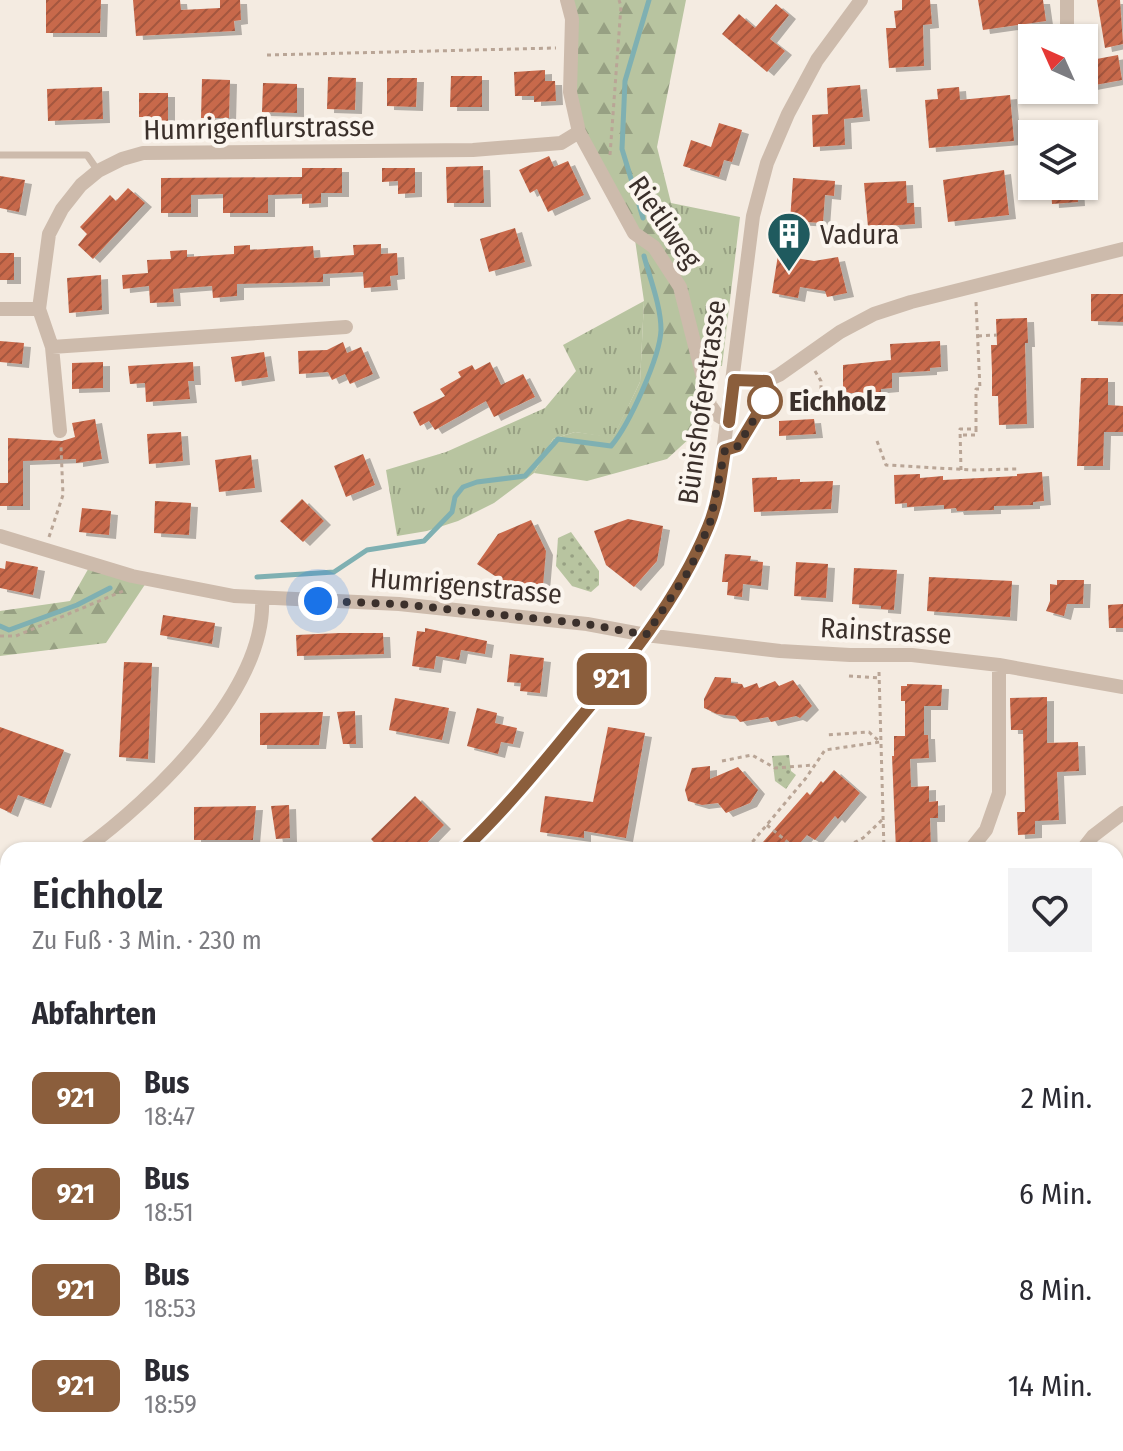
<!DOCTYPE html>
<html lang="de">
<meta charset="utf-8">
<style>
:root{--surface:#fff;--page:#f2f2f3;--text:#2b2b33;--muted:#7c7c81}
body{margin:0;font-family:"Fira Sans Condensed",sans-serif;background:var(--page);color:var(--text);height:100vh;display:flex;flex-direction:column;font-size:30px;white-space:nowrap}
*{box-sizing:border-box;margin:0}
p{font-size:26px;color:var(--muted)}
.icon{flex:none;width:44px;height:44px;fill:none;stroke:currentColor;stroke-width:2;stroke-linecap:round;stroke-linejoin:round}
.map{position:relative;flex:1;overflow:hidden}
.sheet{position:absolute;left:0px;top:842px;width:1124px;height:610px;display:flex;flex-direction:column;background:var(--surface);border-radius:24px 24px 0 0;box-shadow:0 2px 6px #0004}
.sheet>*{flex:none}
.badge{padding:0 16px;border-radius:12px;font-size:28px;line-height:52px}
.needle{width:52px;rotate:315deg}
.fabs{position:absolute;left:1018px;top:24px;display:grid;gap:16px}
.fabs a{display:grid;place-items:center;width:80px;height:80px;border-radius:0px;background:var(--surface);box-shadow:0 2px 6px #0004;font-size:40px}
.you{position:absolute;width:40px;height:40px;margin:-20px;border:6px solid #fff;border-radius:50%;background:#1a73e8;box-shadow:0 0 0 12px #1a73e833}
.map>.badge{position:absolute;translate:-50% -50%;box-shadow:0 0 0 4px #fff}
h2{padding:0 32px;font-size:30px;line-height:72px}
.round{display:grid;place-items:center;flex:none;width:84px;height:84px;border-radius:0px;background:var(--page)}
.summary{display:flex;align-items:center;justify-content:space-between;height:136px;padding:0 32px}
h1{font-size:38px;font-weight:600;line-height:60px}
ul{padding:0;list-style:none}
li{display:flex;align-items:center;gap:24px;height:96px;padding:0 32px}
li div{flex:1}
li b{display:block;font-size:30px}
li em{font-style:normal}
li .badge{min-width:88px;font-weight:700;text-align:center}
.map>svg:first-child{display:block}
</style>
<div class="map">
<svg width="1123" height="1451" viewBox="0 0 1123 1451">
<defs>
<pattern id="grass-tufts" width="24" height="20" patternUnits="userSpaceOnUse" patternTransform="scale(2)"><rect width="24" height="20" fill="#b8c4a0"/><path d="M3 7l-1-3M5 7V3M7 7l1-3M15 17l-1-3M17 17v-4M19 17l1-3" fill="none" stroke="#97a083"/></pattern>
<pattern id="forest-firs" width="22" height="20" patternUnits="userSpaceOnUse" patternTransform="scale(2)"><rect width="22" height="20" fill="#b8c4a0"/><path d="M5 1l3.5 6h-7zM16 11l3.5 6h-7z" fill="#97a083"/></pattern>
<pattern id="park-dots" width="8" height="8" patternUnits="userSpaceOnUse" patternTransform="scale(2)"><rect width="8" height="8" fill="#b8c4a0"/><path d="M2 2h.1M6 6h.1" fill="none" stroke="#97a083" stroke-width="1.8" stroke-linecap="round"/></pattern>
<pattern id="building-hatch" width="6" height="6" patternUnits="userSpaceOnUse" patternTransform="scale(2)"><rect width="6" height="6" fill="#c8694b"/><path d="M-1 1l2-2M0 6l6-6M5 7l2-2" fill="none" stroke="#a4573f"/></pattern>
<filter id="shadow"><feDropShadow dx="7" dy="4" stdDeviation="0" flood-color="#0004"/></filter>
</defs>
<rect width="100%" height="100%" fill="#f4ebe1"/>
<path fill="url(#grass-tufts)" d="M671,203L740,217L722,366L700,367L680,287Z
M644,301L640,382L613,438L575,432L553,439L534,473L494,503L458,521L427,531L397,536L386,470L446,452L545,408L576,371L563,345Z"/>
<path fill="url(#forest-firs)" d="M567,0H686L657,147L671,203L688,251L680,287L710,405L691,437L667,459L587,481L534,473L553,439L575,432L613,437L640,382L644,301L634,233L579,132Z
M91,564L148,580L106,643L0,656V611L70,601Z"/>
<path fill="url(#park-dots)" d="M571,532L599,571V585L591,592L572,586L556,566L558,538Z
M789,755L791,771L796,775L786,789L775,781L772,756Z"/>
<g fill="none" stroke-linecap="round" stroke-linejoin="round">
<path stroke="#7fb0b2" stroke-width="5" d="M643,218L622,149L625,81L649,0
M257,577L334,572L367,550L424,541L452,512L455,497L463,487L477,482L525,476L558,439L611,446C629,425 660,357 661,330C661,306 650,279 644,256
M0,626L9,630L77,605L110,588"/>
</g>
<path fill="url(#building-hatch)" filter="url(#shadow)" d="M46,0H101L100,33H46Z
M133,0H180L181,10L220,8V0H240L241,20L234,21L235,31L136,36Z
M902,0H930L932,24L923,25L924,66L889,68L886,28H896L894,11L902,10Z
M978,0H1043L1046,21L983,30Z
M1097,0H1120L1123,44L1105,48Z
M776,4L789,15L770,39L785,51L767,72L722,34L739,14L755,28Z
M1118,55L1122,80L1090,86L1086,61Z
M545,70V81H555L556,101L534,102V96H515L514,72Z
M451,76H482V107H450Z
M328,77L356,78L355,110L327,109Z
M387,78H417L416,107L387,106Z
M202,79L230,80L229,118H201Z
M263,83L297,84V113L262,112Z
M860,85L863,117L844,119L845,145L813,147L812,115L828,114L827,88Z
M102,87L103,119L48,121L47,89Z
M959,87L960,100L1010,95L1014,141L929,148L925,100L938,99L937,89Z
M139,93H168V128H155L154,117H139Z
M719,123L742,130L732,162L724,160L719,177L683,166L691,140L711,147Z
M549,156L554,167L568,161L584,195L548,212L537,189L530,193L519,170Z
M483,166L484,203H447L446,167Z
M302,168H342V193H321V203L302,204V194L268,195V213H223V194L191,195V213H161V178L302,177Z
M382,168H415V193L398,194V181L382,182Z
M1004,170L1009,215L948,222L943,180Z
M0,176L25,180L19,212L0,208Z
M793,178L835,181L834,196L825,195L823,223L790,221Z
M906,181L907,203H914L915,224L868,227L864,183Z
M1051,186H1077L1078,202L1052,204Z
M128,188L145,203L93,259L78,245L87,234L80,227L110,195L116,201Z
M515,228L525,262L489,272L480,239Z
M381,244V254L397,253L398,275L390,276L391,286L364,288L363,272L323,274V282L237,284V296L213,298L212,286L173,289L174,302L150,303L149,286L123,289L122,275L148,273L147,260L171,259L170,251L187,250V257L234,254V246L250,245V250L313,246L314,258L354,255L353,245Z
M0,253H14V280H0Z
M778,255L814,261L838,257L847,293L827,297L825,291L800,287L798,298L772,293Z
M101,275L102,310L69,313L67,278Z
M1091,294H1123V322L1091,321Z
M1027,318L1028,343H1025L1027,424L999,425L998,396H992V372L991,345H997L996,319Z
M0,341L24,343L22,364L0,362Z
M940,341L941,367L930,368V371L892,373V388L881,389V393H843V365L891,360L890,344Z
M343,342L347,353L361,347L373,374L350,384L345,374L332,380L328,372L299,374L298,351L327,350Z
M264,352L268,377L235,382L231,357Z
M103,362V388L72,389V363Z
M193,362L194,381H188L190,399L146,402L145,383L130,384L128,366Z
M490,362L501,385L523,374L535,397L494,417L486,401L435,430L429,421L420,426L413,412L445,396L440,389L461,377L458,372L472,365L475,370Z
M1081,378H1108V405L1123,406V432H1104L1103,466H1077Z
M95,419L102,459L76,463V459L23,461V506H0V483H8V438L62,441L75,437L72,423Z
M814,419L816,434L779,436V421Z
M181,432L183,461L149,464L147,434Z
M363,454L375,485L346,497L334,466Z
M251,455L255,488L219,492L215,460Z
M1042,472L1044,501L1033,502V505L994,506V510L957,511L956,508L944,509V505L907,507V503L895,504L894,475L920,474V478L943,476V480L1017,476V474Z
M777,477V480L800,479V482L833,481L831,509L754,512L752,478Z
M302,499L324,521L303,542L280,521Z
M155,501L191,503L189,535L154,533Z
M82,508L111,511L109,535L79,532Z
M628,519L663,526L657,561L634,587L606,565L594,531Z
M531,520L546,551L543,586L507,584L477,564L498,534Z
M725,554L751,556L750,561L763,562L761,586L743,584L742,597L727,595L728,582H722Z
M6,561L38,567L33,595L0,588V568L5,569Z
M796,562L828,564L826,598L794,596Z
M854,568L897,570L894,610L881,609V606L852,604Z
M929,577L1012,581L1010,617L927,611Z
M1057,580H1084L1083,604H1067L1064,616L1046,611L1050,601V584L1057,585Z
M1123,604V628H1109L1108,605Z
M163,615L215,623L212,644L160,635Z
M425,628L487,641L485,654L461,650L459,660L436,656L434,669L412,666L417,631L425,632Z
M340,633H383L384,654L297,656L296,635Z
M510,654L544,658L540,693L520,691L521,683L507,682Z
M124,662L152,663L148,759L119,757Z
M715,677L731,678V683L742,684L744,688L757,683L759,688L775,681L779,686L793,680L812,706L800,718L796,716L771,722L768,717L740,722L735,716L717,714L704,708V699Z
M907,684L942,685L941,706H924V735H928L929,758L910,759L911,787L929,786V802L938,801V818H930L931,850H896L892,756H894V736H905V701H901V686H907Z
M1047,697V743L1078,742L1079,771L1057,772L1059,820L1035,821V834L1018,835L1017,812H1025L1023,730H1011L1010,698Z
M395,698L449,708L442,740L389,730Z
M477,708L497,713L495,723L517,728L513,744L501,742L498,754L467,746Z
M355,711L356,744H343L337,712Z
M323,712L319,745H260V713Z
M0,727L64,750L44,804L18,795L11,813L0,808Z
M608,727L645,733L626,838L584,831V838L540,832L545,796L593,802Z
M710,766V779L738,767L758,790L750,803L726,813L718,803L702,805L688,801L685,790L692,768Z
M834,770L860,793L838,819L835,816L815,840L807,835L794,850H756L807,792L810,795L821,781L823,783Z
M415,796L444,825L420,850H381L371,839Z
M289,805L290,838L276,839L271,806Z
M256,806L253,840H194V807Z"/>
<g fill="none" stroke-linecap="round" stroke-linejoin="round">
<path stroke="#b9a596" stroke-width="3" stroke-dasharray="4 4" stroke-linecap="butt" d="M267,55L556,48
M610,155L621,6L619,0
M978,336L997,335
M815,371L821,381V393
M963,435H976V429
M877,441L886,465L972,470L1017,469
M961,470L960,429H976V389H980L976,302
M49,537L63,495L61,447
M0,636H16L123,591
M879,672L884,850
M849,676L879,678
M722,761L752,755L775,768L814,765
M767,825L797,850
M739,850L749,846L806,778L825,750L880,742L869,732L827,735
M840,850L863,838L882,820
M233,1444L235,1451
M396,1451L400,1446"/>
<path stroke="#cdbbac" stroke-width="7" d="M0,155H87L98,171
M725,450L738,446L770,393L766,381"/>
<path stroke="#cdbbac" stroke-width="14" d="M567,0L572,19L570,92L579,132L634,233L654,247L680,287L710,405L717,415L729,422
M1067,38V0
M0,309H39
M52,347L346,327
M734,380L766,381L779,375L840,332L874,314L911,302L1123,249
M60,431L52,347L39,309L49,234L62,209L81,185L98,171L122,159L143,153L473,150L561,143L579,132
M0,536L132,576L234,596L399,604L587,624L646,635L780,651L850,655H912L999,665L1123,687
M83,850C152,800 267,690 262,598
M463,850C504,811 541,766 577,723C617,674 658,625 689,570C704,543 712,514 719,484L753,216L767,163L788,114L817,60L861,0
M970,850L986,830L999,793V665
M1082,850L1093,836L1123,813
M0,906L8,901
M1116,920L1123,906
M0,1109L8,1104
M1116,1144L1123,1140
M0,1206L8,1213
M1116,1333L1123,1328
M0,1399L8,1398
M436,1444L479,1449L497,1445L505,1451
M155,1451L164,1444
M617,1451L652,1444
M959,1451L965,1444"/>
</g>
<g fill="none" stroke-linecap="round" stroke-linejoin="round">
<g stroke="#fff" stroke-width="18">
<path id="line" d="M463,850C504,811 540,767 576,723C626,663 678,600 708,527C718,504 721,475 725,450L738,446L770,393L766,381L734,380L729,422"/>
</g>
<use href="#line" stroke="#8b5e3c" stroke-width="12"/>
<path stroke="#3b302b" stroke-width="8" stroke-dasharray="0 14.4" d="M318,601L399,604L587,624L646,635L690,569L710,523L725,450L738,446L765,401"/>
</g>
<defs>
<g id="building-pin" transform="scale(2.3)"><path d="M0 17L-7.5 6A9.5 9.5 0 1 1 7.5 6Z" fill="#1f5a5e" stroke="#fbf5ee"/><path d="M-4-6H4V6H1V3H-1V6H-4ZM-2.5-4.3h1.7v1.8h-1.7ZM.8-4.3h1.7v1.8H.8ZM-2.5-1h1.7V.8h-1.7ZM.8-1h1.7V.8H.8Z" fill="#fff"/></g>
</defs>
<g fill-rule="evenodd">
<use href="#building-pin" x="789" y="234"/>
</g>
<circle fill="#fff" stroke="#8b5e3c" stroke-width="4" cx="765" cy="401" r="16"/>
<g text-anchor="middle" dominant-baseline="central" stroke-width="8" stroke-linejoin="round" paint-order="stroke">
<g font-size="28" fill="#3b302b" stroke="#fbf5ee">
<text transform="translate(259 128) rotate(-1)">Humrigenflurstrasse</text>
<text transform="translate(665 222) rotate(55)">Rietliweg</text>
<text transform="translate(702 402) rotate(-82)">Bünishoferstrasse</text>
<text transform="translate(466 586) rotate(5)">Humrigenstrasse</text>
<text transform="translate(886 631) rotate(3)">Rainstrasse</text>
</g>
<g font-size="28" fill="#3b302b" stroke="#fbf5ee" text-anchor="start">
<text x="820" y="234">Vadura</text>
</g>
<g font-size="28" font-weight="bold" fill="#3b302b" stroke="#fbf5ee" text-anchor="start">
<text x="789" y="401">Eichholz</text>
</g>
</g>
</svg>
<div class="fabs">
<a><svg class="needle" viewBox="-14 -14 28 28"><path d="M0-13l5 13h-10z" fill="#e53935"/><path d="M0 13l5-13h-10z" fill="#7c7c81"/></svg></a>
<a><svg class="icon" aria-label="layers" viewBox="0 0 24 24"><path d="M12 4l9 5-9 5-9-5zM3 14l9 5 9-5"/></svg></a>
</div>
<div class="you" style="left:318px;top:601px"></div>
<b class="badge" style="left:612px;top:679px;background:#8b5e3c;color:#fff">921</b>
<section class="sheet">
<div class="summary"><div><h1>Eichholz</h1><p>Zu Fuß · 3 Min. · 230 m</p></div><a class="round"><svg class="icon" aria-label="heart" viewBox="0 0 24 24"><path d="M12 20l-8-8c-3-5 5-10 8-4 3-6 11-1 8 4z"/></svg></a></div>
<h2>Abfahrten</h2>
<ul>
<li><span class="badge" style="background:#8b5e3c;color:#fff">921</span><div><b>Bus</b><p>18:47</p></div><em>2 Min.</em></li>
<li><span class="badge" style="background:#8b5e3c;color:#fff">921</span><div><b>Bus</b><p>18:51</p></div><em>6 Min.</em></li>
<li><span class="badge" style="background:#8b5e3c;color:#fff">921</span><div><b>Bus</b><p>18:53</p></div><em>8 Min.</em></li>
<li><span class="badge" style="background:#8b5e3c;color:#fff">921</span><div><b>Bus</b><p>18:59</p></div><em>14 Min.</em></li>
</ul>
</section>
</div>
